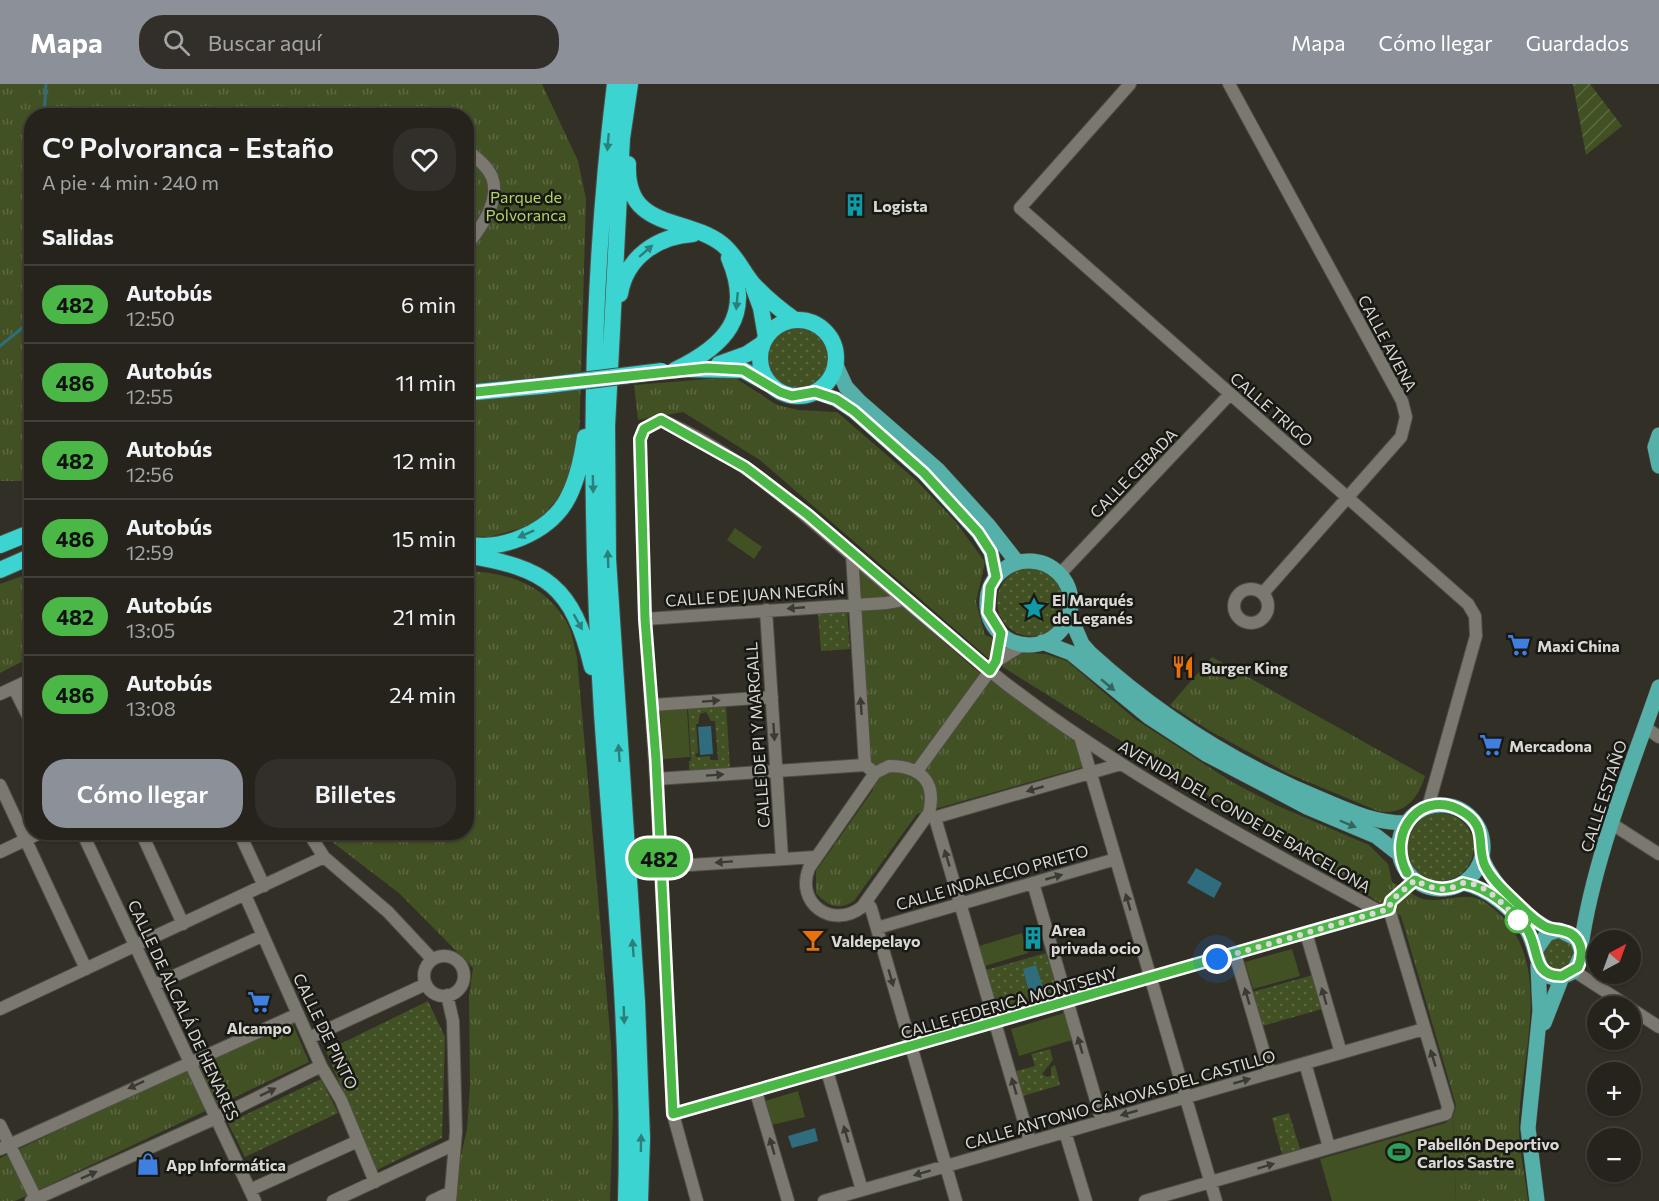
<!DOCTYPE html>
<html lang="es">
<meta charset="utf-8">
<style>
:root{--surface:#26231d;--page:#322f2a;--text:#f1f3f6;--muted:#a4a4a4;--line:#42403b;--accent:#8c9099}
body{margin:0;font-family:Commissioner,sans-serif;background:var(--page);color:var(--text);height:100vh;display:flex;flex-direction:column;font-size:22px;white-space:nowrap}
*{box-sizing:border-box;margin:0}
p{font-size:20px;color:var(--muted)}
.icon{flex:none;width:33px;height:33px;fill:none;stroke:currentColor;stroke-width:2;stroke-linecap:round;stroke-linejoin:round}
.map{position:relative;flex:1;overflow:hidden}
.drawer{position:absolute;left:24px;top:24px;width:450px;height:732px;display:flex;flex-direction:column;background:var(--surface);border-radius:24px;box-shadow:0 2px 4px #0004,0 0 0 2px var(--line)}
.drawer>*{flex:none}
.badge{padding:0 12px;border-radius:20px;font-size:21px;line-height:39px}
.needle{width:39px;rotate:41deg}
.controls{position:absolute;left:1587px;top:846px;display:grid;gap:12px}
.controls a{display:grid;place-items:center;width:54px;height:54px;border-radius:50%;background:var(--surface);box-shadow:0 2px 4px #0004,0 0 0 2px var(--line);font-size:30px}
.you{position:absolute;width:30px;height:30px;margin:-15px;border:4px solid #fff;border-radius:50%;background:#1a73e8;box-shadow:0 0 0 9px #1a73e833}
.map>.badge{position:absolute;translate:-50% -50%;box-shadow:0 0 0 3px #fff}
h2{padding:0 18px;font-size:22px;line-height:54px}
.round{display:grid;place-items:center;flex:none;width:63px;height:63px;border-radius:24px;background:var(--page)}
.overview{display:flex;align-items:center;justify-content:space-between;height:102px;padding:0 18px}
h1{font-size:28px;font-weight:600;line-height:45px}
.button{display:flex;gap:12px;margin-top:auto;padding:12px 18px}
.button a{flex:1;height:69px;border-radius:24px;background:var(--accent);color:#fff;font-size:24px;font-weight:600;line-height:69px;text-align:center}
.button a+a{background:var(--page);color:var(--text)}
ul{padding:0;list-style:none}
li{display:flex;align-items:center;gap:18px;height:78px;padding:0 18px;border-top:2px solid var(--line)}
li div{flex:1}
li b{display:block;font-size:22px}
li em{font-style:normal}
li .badge{min-width:66px;font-weight:700;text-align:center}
header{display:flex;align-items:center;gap:36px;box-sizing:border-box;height:84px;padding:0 30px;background:var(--accent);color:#fff}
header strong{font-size:28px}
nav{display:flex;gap:33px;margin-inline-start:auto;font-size:21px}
.search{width:420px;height:54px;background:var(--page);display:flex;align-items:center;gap:15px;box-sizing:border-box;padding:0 21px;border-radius:24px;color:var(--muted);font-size:22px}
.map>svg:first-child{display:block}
</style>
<header>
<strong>Mapa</strong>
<div class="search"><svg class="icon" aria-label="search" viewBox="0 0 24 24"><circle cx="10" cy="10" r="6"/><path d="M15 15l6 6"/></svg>Buscar aquí</div>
<nav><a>Mapa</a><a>Cómo llegar</a><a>Guardados</a></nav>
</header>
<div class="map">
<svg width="1659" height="1117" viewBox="0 0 1659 1117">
<defs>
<pattern id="grass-dots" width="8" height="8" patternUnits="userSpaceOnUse" patternTransform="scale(1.5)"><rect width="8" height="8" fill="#425123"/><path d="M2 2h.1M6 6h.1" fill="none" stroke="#5d6942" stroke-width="1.8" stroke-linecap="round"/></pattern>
<pattern id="park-tufts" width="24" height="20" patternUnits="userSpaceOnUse" patternTransform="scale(1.5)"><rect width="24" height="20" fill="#425123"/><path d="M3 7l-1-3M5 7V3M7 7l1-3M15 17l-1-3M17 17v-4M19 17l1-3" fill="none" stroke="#5d6942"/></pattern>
<pattern id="garden-furrows" width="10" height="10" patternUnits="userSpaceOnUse" patternTransform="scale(1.5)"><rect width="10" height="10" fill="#425123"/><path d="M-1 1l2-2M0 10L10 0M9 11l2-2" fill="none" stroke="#5d6942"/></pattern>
</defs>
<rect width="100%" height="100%" fill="#322f27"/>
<path fill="url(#grass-dots)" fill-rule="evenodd" d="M767 274a31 31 0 1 1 62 0a31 31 0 1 1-62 0Z
M997 518a34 34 0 1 1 68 0a34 34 0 1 1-68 0Z
M847,527L850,565L821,567L818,529Z
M726,621L730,684L689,687V677H691L688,624ZM706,628L711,637H715L718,676H710V672L696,673L695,670L698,669L696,640H698L700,630Z
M1406 763a34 34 0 1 1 68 0a34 34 0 1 1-68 0Z
M1542 870a16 16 0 1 1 32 0a16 16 0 1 1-32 0Z
M1046,869L1058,909L998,927L986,886Z
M1313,891L1322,925L1262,942L1252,908Z
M428,917L445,953L442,1054L377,1086L326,967Z
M1050,965L1053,976L1042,990L1047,993L1051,992V984L1055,981L1060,1001L1023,1012L1016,987L1035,982L1031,970Z
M321,995L338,1029L245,1073L228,1039Z
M1289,1029L1300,1065L1282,1070L1272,1034Z"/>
<path fill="url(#park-tufts)" d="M0,0H542L578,77L586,115L579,360L565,407L533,441L489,453L467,452L466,32H32L31,397H0Z
M734,293L777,321L799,326L837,328L917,397L956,438L985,478L976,518L985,551L1031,569L1046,570L1067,577L1135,635L1232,698L1278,722L1369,761L1388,780L1392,798C1401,803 1411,810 1420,814C1441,821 1465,806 1483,817C1559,865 1522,965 1519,1035C1518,1062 1525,1091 1528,1117H1456L1453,1033L1456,1021L1401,832L987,573L760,376L683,328L638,336L634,301Z
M858,483L970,581L1075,658L1083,683L917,730L854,817C839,827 827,822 816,809V787L873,706Z
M467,487C508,489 543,499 566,537C572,547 574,561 577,573L611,960L613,1029L610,1117H456L458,1085L467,1045L470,1001L469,912L473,884L399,809L331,757L326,749L466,748Z
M31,489V573L0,589V500Z
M1212,573L1425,692C1418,715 1404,732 1378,727L1289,690L1210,647L1170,621Z
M291,936L309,978L15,1117H0V1074Z"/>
<path fill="url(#garden-furrows)" d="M1573,0H1590L1622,42L1586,71Z"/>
<path fill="#425123" d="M735,444L762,463L754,475L727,456Z
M687,625L690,673L663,675L660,627Z
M1022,849L1028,869L985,882L979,862Z
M1292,865L1300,892L1253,905L1245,878Z
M1064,929L1072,956L1019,972L1011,945Z
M798,1007L805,1033L772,1041L765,1017Z
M1453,1033L1456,1117H1332L1320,1075L1445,1039Z"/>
<path fill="#2e6c7e" d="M711,642L713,670L700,671L698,643Z
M1196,784L1222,799L1214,814L1187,799Z
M1036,881L1044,907L1030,911L1023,885Z
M815,1044L818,1057L792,1064L788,1052Z"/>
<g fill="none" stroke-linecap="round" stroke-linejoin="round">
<path stroke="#2e6c7e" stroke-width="3" d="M44,32L46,0
M0,262L32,236"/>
<g stroke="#4f4e47" stroke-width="14">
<path id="minor" d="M1130,0L1020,124L1468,520L1475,532L1476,552L1428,723
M1229,0L1402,317L1406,333L1401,353L1263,509
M466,65C475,73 487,81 492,93C501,117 480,145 466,163
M852,471L865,681
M1060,490L1230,310
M1234 522a17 17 0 1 1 34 0a17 17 0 1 1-34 0Z
M766,526L782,774
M645,535L886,519L898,517L901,513
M997,577L1001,549
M14,604L32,640
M0,610L32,595
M652,621L772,613
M1645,643L1659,653
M1081,656L1216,1117
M889,682C920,682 937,697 929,729L862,823C832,846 795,819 809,784L875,689Z
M917,687L997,577L1024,560
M656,695L865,681L875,689
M0,701L86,885
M930,730L935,734L940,732L1121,680
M935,734L1030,1058
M1612,740L1659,770
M82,748L255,1117
M141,748L183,840
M239,748L264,802
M308,748L324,773L388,828L432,875
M0,768L42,748
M659,783L815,773
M1033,799L1102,1037
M245,811L321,982L341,1016L375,1098
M867,818L871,824L956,1117
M1389,825L1391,817L1415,796
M877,844L1116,775
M1306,849L1341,969
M1235,870L1270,989
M424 892a20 20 0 1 1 40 0a20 20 0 1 1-40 0Z
M1574,887L1628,922
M154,901L262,852
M447,911L453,937L456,1048L450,1117
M1630,924L1659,943
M0,925L324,773
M309,954L426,900
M1305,979L1329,1063
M827,987L862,1106
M756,1008L788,1117
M673,1030L1389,825
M0,1041L37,1117
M1065,1048L1086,1117
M0,1065L298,930
M250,1106L358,1057
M31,1117L216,1034L321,982
M333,1117L455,1060
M432,1117L451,1108
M697,1117L673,1030L656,695L645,535L640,355L644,345L661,336C733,366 791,419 849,469C900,513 952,557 1005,599C1122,689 1250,757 1379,827
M824,1117L1424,945
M1145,1117L1446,1030L1448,1023L1389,825"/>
</g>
<g stroke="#4f4e47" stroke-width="16">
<path id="major" d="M835,279L846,303L860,318L938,386L988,441L1017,478
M815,308L836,315L854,327L924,389L978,448L991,468L996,493
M1659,351L1655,363L1659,382
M987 519a42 42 0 1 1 84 0a42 42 0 1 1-84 0Z
M1069,530L1082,560L1090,569C1159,632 1237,681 1323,716C1351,728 1375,739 1406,739
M1042,558L1071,569L1149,633L1206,670L1307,723L1376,752L1399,770
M1399 763a42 42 0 1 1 84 0a42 42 0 1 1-84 0Z
M1482,774C1494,803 1525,833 1553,847
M1463,799C1489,805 1511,824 1526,845C1540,864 1534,911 1574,887L1582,869L1577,855L1559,846L1547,850L1535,867
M1581,862C1594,773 1630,687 1659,603
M1544,939L1562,893
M1537,1117L1528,1044L1540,927L1538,881"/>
</g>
<g stroke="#4f4e47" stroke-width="18">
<path id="highway" d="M615,0C589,210 589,418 602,629C613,791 631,954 626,1117
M630,0L622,54L607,342L608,475L637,918L642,1054L640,1117
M628,80C625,147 686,132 722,160C736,171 742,187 753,200C766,214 779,225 795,236
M754,205L761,224L766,253
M620,210C626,173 658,152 693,150
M760 274a38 38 0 1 1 76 0a38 38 0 1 1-76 0Z
M719,280L747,270L762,260
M685,285L743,286L769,300
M675,286C725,262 754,232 729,174
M466,309L541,302
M466,460C500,468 546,449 565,419C576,401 582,374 585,353
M0,461L32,448
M466,471C546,484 573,502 592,583
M0,486L32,472"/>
</g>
<use href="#minor" stroke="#7b796f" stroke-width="12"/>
<use href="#major" stroke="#55b0a9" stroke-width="15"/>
<use href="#highway" stroke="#3cd4d0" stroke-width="16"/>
<g stroke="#4f4e47" stroke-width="18" stroke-linecap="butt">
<path id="highway-bridge" d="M541,302L662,287"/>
</g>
<use href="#highway-bridge" stroke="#3cd4d0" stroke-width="16"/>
</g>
<defs><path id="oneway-solid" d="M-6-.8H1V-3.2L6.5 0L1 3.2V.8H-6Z" transform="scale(1.5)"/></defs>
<g fill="#2c7f7b">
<use href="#oneway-solid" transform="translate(608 58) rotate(95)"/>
<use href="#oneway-solid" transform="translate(646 167) rotate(-41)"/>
<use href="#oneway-solid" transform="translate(737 217) rotate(95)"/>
<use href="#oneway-solid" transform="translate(593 400) rotate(89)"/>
<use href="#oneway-solid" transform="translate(526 450) rotate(156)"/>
<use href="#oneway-solid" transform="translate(608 475) rotate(-92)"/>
<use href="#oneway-solid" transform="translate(578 538) rotate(61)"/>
<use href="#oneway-solid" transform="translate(619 669) rotate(-94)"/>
<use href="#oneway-solid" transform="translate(633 864) rotate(-94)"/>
<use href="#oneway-solid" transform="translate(624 931) rotate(88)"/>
<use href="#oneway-solid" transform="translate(641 1059) rotate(-89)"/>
</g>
<g fill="#3b3a34">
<use href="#oneway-solid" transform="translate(796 524) rotate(175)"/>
<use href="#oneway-solid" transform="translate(711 617) rotate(-4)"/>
<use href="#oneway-solid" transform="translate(861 622) rotate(-94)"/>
<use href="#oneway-solid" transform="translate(774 648) rotate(86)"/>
<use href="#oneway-solid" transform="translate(715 691) rotate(-4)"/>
<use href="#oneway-solid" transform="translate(1035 705) rotate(164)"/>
<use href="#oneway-solid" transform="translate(947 774) rotate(-107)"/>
<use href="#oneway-solid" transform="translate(724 778) rotate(176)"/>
<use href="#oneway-solid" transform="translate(1054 793) rotate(-16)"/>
<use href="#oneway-solid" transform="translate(1128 818) rotate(-106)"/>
<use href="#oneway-solid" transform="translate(891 894) rotate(74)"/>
<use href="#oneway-solid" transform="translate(1247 912) rotate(-106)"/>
<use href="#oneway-solid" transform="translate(1324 912) rotate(-106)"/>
<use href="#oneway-solid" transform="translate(1080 961) rotate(-106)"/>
<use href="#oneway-solid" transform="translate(1433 974) rotate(-107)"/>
<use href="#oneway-solid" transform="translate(1242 997) rotate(-16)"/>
<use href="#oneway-solid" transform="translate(136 1001) rotate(155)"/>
<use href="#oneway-solid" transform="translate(1014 1002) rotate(-106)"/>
<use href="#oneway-solid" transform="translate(268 1008) rotate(-26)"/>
<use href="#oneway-solid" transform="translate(1129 1029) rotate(164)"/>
<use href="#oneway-solid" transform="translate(846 1050) rotate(-106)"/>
<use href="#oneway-solid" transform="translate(772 1062) rotate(-106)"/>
<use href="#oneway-solid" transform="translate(1266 1082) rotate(-17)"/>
<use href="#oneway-solid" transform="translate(922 1089) rotate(164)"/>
<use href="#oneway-solid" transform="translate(89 1091) rotate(-24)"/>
</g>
<g fill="#36645e">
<use href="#oneway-solid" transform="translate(1108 601) rotate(40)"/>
<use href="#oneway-solid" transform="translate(1348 740) rotate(23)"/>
</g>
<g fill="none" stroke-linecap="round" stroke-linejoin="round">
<g stroke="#fff" stroke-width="14">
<path id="line" d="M466,309L707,284L743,286L780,308L792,312L815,308L836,315L854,327L924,389L978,448L991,468L996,493L990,503L988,528L1001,549L996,577L990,587L808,431L761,395L745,383L661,336L644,345L640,355L645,535L656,676L673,1030L1389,825L1391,817L1415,796C1431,805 1446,808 1463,799C1489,804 1512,824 1527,845C1540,864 1531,893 1562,892L1578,883C1585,868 1581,851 1564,847C1557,845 1553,846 1546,843C1536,838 1529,831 1521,823C1508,810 1493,798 1485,782C1476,763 1488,744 1465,729C1423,701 1385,748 1407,789"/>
</g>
<use href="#line" stroke="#4ab747" stroke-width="9"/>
<path stroke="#dad8d3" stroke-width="6" stroke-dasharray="0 10.8" d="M1217,875L1389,825L1391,817L1415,796C1426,802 1438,807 1451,804C1455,803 1460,799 1464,799C1485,798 1506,823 1518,836"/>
</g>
<defs>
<g id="building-bare" transform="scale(1.8)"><path d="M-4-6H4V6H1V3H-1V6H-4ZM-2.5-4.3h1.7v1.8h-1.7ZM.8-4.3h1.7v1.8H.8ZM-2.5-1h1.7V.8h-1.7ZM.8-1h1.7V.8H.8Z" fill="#0f9aa8" stroke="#181814" stroke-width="2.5" paint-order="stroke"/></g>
<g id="sight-bare" transform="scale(1.8)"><path d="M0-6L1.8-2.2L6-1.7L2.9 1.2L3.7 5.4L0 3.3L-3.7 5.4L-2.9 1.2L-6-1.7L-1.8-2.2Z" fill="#0f9aa8" stroke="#181814" stroke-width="2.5" paint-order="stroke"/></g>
<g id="supermarket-bare" transform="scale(1.8)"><path d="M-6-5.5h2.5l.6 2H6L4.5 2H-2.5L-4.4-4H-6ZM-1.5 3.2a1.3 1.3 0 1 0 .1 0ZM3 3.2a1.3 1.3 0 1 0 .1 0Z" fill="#3f7fe0" stroke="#181814" stroke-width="2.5" paint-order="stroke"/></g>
<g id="restaurant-bare" transform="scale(1.8)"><path d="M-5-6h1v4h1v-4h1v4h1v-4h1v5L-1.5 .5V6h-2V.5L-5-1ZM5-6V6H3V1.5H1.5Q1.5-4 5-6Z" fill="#e8710a" stroke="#181814" stroke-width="2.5" paint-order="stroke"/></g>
<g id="bar-bare" transform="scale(1.8)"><path d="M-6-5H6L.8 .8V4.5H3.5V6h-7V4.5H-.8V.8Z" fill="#e8710a" stroke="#181814" stroke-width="2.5" paint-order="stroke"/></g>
<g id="stadium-bare" transform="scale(1.8)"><path d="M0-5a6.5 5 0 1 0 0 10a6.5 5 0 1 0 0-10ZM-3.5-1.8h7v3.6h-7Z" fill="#2e9e5b" stroke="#181814" stroke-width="2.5" paint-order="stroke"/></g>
<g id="shop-bare" transform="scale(1.8)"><path d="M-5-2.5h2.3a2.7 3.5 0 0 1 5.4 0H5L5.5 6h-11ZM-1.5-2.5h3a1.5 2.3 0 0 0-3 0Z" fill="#3f7fe0" stroke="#181814" stroke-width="2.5" paint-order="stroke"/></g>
</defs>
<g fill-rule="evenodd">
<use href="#building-bare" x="855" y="121"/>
<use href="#sight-bare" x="1034" y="524"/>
<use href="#supermarket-bare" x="1519" y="561"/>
<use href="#restaurant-bare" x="1183" y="583"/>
<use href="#supermarket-bare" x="1491" y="661"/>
<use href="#building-bare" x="1033" y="854"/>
<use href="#bar-bare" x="813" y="856"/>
<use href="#supermarket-bare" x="259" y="918"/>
<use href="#stadium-bare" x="1399" y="1068"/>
<use href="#shop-bare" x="148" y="1080"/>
</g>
<circle fill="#fff" stroke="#4ab747" stroke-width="3" cx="1518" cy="836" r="12"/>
<g text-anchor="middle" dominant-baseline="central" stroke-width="5" stroke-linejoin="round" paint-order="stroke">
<g font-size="16" fill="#b1d666" stroke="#181814">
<text x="526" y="112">Parque de<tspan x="526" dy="18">Polvoranca</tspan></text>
</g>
<g font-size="16" font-weight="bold" fill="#dad8d3" stroke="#181814" text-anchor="start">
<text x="873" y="121">Logista</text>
<text x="1052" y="515">El Marqués<tspan x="1052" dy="18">de Leganés</tspan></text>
<text x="1537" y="561">Maxi China</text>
<text x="1201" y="583">Burger King</text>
<text x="1509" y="661">Mercadona</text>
<text x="1051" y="845">Area<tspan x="1051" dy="18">privada ocio</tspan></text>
<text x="831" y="856">Valdepelayo</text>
<text x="259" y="943" text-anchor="middle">Alcampo</text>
<text x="1417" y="1059">Pabellón Deportivo<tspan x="1417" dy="18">Carlos Sastre</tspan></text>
<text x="166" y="1080">App Informática</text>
</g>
<g font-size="16" fill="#dad8d3" stroke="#181814">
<text transform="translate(1388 259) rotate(62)">CALLE AVENA</text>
<text transform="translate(1272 325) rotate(41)">CALLE TRIGO</text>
<text transform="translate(1133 389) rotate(-46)">CALLE CEBADA</text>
<text transform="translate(755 510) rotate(-4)">CALLE DE JUAN NEGRÍN</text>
<text transform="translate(757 651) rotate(-94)">CALLE DE PI Y MARGALL</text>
<text transform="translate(1603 712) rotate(-72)">CALLE ESTAÑO</text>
<text transform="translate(1245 732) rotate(30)">AVENIDA DEL CONDE DE BARCELONA</text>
<text transform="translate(992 793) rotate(-16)">CALLE INDALECIO PRIETO</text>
<text transform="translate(1009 918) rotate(-16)">CALLE FEDERICA MONTSENY</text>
<text transform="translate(184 926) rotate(65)">CALLE DE ALCALÁ DE HENARES</text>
<text transform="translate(326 947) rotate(64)">CALLE DE PINTO</text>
<text transform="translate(1120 1015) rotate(-16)">CALLE ANTONIO CÁNOVAS DEL CASTILLO</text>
</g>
</g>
</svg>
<div class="controls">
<a><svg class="needle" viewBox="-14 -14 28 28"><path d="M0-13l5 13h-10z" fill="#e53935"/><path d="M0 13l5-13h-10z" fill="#a4a4a4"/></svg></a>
<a><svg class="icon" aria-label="locate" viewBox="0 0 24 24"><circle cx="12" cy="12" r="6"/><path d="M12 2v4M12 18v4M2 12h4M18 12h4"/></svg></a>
<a>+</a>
<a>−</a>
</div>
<div class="you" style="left:1217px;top:875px"></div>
<b class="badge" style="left:659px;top:774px;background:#4ab747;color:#111">482</b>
<section class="drawer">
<div class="overview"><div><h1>Cº Polvoranca - Estaño</h1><p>A pie · 4 min · 240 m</p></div><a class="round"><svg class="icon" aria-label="heart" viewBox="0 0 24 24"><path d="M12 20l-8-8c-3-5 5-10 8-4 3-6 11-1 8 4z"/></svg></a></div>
<h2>Salidas</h2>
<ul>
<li><span class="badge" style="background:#4ab747;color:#111">482</span><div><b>Autobús</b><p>12:50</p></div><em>6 min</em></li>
<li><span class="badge" style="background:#4ab747;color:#111">486</span><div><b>Autobús</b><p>12:55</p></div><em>11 min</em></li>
<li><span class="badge" style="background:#4ab747;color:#111">482</span><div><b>Autobús</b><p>12:56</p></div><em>12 min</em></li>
<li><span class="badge" style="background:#4ab747;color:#111">486</span><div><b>Autobús</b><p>12:59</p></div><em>15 min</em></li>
<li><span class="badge" style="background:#4ab747;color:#111">482</span><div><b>Autobús</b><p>13:05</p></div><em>21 min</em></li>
<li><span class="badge" style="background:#4ab747;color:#111">486</span><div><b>Autobús</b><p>13:08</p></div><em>24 min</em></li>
</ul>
<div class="button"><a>Cómo llegar</a><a>Billetes</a></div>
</section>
</div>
